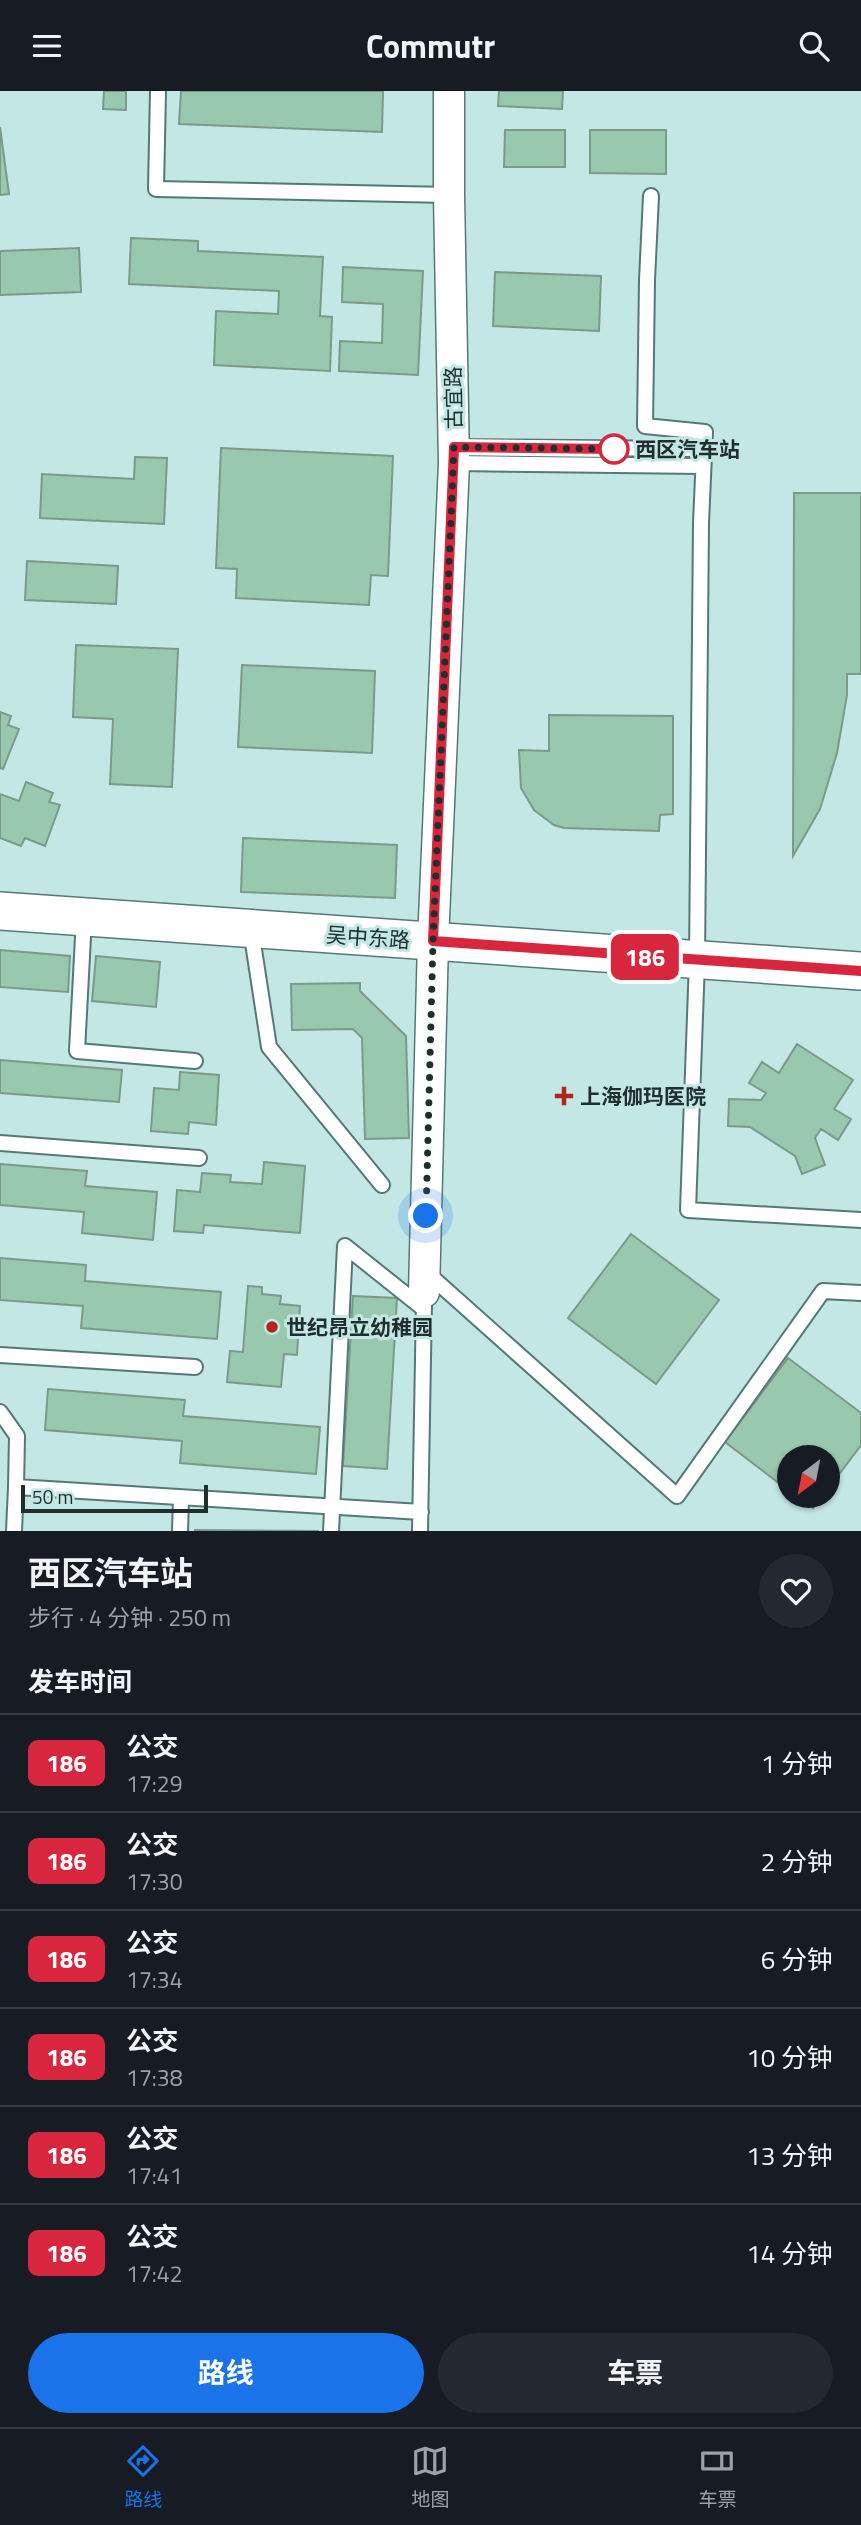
<!DOCTYPE html>
<html lang="zh">
<meta charset="utf-8">
<style>
:root{--surface:#171b24;--page:#242831;--text:#f1f3f6;--muted:#9ea1a6;--line:#363941;--accent:#1a73e8}
body{margin:0;font-family:"Titillium Web","Noto Sans SC",sans-serif;background:var(--page);color:var(--text);height:100vh;display:flex;flex-direction:column;font-size:26px;white-space:nowrap}
*{box-sizing:border-box;margin:0}
p{font-size:23px;color:var(--muted)}
.icon{flex:none;width:38px;height:38px;fill:none;stroke:currentColor;stroke-width:2;stroke-linecap:round;stroke-linejoin:round}
.map{position:relative;height:1440px;overflow:hidden}
.panel{display:flex;flex-direction:column;background:var(--surface);flex:1}
.panel>*{flex:none}
.badge{padding:0 14px;border-radius:10px;font-size:24px;line-height:46px}
.needle{width:46px;rotate:212deg}
.controls{position:absolute;left:777px;top:1354px;display:grid;gap:14px}
.controls a{display:grid;place-items:center;width:63px;height:63px;border-radius:50%;background:var(--surface);box-shadow:0 2px 5px #0004;font-size:35px}
.scale{position:absolute;left:21px;bottom:18px;width:187px;box-sizing:border-box;padding-left:7px;border:4px solid #202e2e;border-top:0;font-size:19px;line-height:24px;white-space:nowrap;color:#202e2e;-webkit-text-stroke:5px #c2e7e5;paint-order:stroke}
.you{position:absolute;width:35px;height:35px;margin:-18px;border:5px solid #fff;border-radius:50%;background:#1a73e8;box-shadow:0 0 0 10px #1a73e833}
.map>.badge{position:absolute;translate:-50% -50%;box-shadow:0 0 0 4px #fff}
h2{padding:0 28px;font-size:26px;line-height:63px}
.round{display:grid;place-items:center;flex:none;width:74px;height:74px;border-radius:37px;background:var(--page)}
.summary{display:flex;align-items:center;justify-content:space-between;height:119px;padding:0 28px}
h1{font-size:33px;font-weight:700;line-height:52px}
.cta{display:flex;gap:14px;margin-top:auto;padding:14px 28px}
.cta a{flex:1;height:80px;border-radius:42px;background:var(--accent);color:#fff;font-size:28px;font-weight:700;line-height:80px;text-align:center}
.cta a+a{background:var(--page);color:var(--text)}
ul{padding:0;list-style:none}
li{display:flex;align-items:center;gap:21px;height:98px;padding:0 28px;border-top:2px solid var(--line)}
li div{flex:1}
li b{display:block;font-size:26px}
li em{font-style:normal}
li .badge{min-width:77px;font-weight:700;text-align:center}
header{display:flex;justify-content:space-between;align-items:center;height:91px;padding:0 28px;background:var(--surface);font-size:32px;font-weight:700}
.menu{display:flex;justify-content:space-around;align-items:center;height:98px;border-top:2px solid var(--line);background:var(--surface);font-size:19px;color:var(--muted)}
.menu a{display:grid;justify-items:center;gap:4px}
.menu .selected{color:var(--accent)}
.map>svg:first-child{display:block}
</style>
<header><svg class="icon" aria-label="menu" viewBox="0 0 24 24"><path d="M4 6h16M4 12h16M4 18h16"/></svg>Commutr<svg class="icon" aria-label="search" viewBox="0 0 24 24"><circle cx="10" cy="10" r="6"/><path d="M15 15l6 6"/></svg></header>
<div class="map">
<svg width="861" height="1440" viewBox="0 0 861 1440">
<rect width="100%" height="100%" fill="#c2e7e5"/>
<path fill="#98c9ae" stroke="#7d9989" stroke-width="2" d="M104,0H126V19L103,18Z
M181,0H383L382,41L179,33Z
M499,0H563L562,18L498,15Z
M0,36L9,103L0,104Z
M505,39H565V76H504Z
M590,39H666V83L590,82Z
M131,147L198,150V160L323,166L320,225L332,226L330,280L214,274L216,220L278,223L279,200L129,193Z
M79,157L81,201L0,204V160Z
M343,176L423,180L418,284L339,280L340,250L382,252L383,213L342,211Z
M495,181L601,185L599,240L493,235Z
M221,357L393,365L388,485L371,484L369,514L236,507L237,478L216,477Z
M135,366L167,367L164,433L40,427L42,383L134,388Z
M794,402H861V583H847V604L837,662L820,718L793,765Z
M27,470L118,475L116,513L25,509Z
M76,554L178,558L172,696L110,693L113,628L73,626Z
M242,574L375,580L372,662L238,656Z
M0,621L11,625L8,634L19,638L3,678L0,677Z
M549,624L673,625V723L660,724L659,740L564,737L554,734L534,719L521,697L519,659L549,660Z
M26,691L53,702L49,711L60,714L45,755L25,747L21,755L0,747V703L19,710Z
M243,747L397,754L395,807L241,801Z
M0,859L70,865L68,901L0,896Z
M96,865L160,871L156,916L92,910Z
M360,892V900L406,945L409,1047L365,1048L362,947L353,938L292,939L291,893Z
M797,953L853,989L834,1018L851,1028L838,1049L821,1038L815,1047L825,1074L802,1083L795,1065L750,1036L728,1035L729,1008L761,1009L766,1002L749,992L762,971L779,982Z
M0,969L122,979L119,1011L0,1002Z
M180,981L219,984L216,1034L189,1031L188,1043L151,1040L154,997L179,999Z
M264,1071L305,1075L300,1142L204,1134L203,1142L174,1140L177,1099L200,1101L202,1082L231,1084L230,1091L262,1093Z
M0,1073L87,1080L85,1095L157,1101L153,1149L82,1142L84,1121L0,1114Z
M631,1143L719,1209L656,1293L568,1227Z
M0,1167L86,1174L85,1190L221,1201L217,1248L81,1237L83,1215L0,1209Z
M248,1195L262,1196V1203L281,1205L280,1213L300,1215L297,1264L284,1263L281,1296L227,1291L230,1260L243,1261Z
M353,1205L397,1207L387,1378L343,1375Z
M788,1267L861,1322V1354L828,1398V1367H789V1400L725,1351Z
M48,1298L185,1309L183,1325L320,1336L316,1383L180,1372L182,1350L45,1339Z
M797,1405H822L813,1417Z
M195,1439L319,1440H195Z"/>
<g fill="none" stroke-linecap="round" stroke-linejoin="round">
<g stroke="#567877" stroke-width="18">
<path id="service" d="M158,0L156,98L449,104
M651,105L647,189L645,335L705,341L701,432L697,870L688,1119L861,1129
M454,356L703,358
M454,372L703,375
M84,827L77,960L195,970
M251,839L269,956L382,1094
M0,1052L199,1067
M426,1181L677,1405L823,1200L861,1202
M0,1264L195,1276
M0,1321L17,1345L16,1396
M14,1440L16,1396L421,1421
M180,1440L181,1408
M331,1440L345,1155L424,1218
M420,1440L424,1210"/>
</g>
<g stroke="#567877" stroke-width="33">
<path id="minor" d="M424,1201L433,850L454,372L449,104V0"/>
</g>
<g stroke="#567877" stroke-width="40">
<path id="tertiary" d="M0,820L861,880"/>
</g>
<use href="#service" stroke="#fff" stroke-width="14"/>
<use href="#minor" stroke="#fff" stroke-width="30"/>
<use href="#tertiary" stroke="#fff" stroke-width="37"/>
</g>
<g fill="none" stroke-linecap="round" stroke-linejoin="round">
<g stroke="#fff" stroke-width="16">
<path id="line" d="M614,358L454,356L433,850L861,880"/>
</g>
<use href="#line" stroke="#d7263d" stroke-width="10"/>
<path stroke="#202e2e" stroke-width="7" stroke-dasharray="0 12.6" d="M426,1125L433,850L454,356L614,358"/>
</g>
<circle fill="#fff" stroke="#d7263d" stroke-width="3.5" cx="614" cy="358" r="14"/>
<g fill="#b4251e" stroke="#c2e7e5" stroke-width="2.5">
<path d="M560.5 994.5h7v7h7v7h-7v7h-7v-7h-7v-7h7z"/>
<circle cx="272" cy="1236" r="7"/>
</g>
<g text-anchor="middle" dominant-baseline="central" stroke-width="6" stroke-linejoin="round" paint-order="stroke">
<g font-size="21" fill="#202e2e" stroke="#c2e7e5">
<text transform="translate(453 307) rotate(-91)">古宜路</text>
<text transform="translate(368 846) rotate(4)">吴中东路</text>
</g>
<g font-size="21" font-weight="bold" fill="#202e2e" stroke="#c2e7e5" text-anchor="start">
<text x="635" y="358">西区汽车站</text>
</g>
<g font-size="21" font-weight="bold" fill="#202e2e" stroke="#c2e7e5" text-anchor="start">
<text x="580" y="1005">上海伽玛医院</text>
<text x="286" y="1236">世纪昂立幼稚园</text>
</g>
</g>
</svg>
<div class="controls">
<a><svg class="needle" viewBox="-14 -14 28 28"><path d="M0-13l5 13h-10z" fill="#e53935"/><path d="M0 13l5-13h-10z" fill="#9ea1a6"/></svg></a>
</div>
<div class="scale">50 m</div>
<div class="you" style="left:426px;top:1125px"></div>
<b class="badge" style="left:645px;top:866px;background:#d7263d;color:#fff">186</b>
</div>
<section class="panel">
<div class="summary"><div><h1>西区汽车站</h1><p>步行 · 4 分钟 · 250 m</p></div><a class="round"><svg class="icon" aria-label="heart" viewBox="0 0 24 24"><path d="M12 20l-8-8c-3-5 5-10 8-4 3-6 11-1 8 4z"/></svg></a></div>
<h2>发车时间</h2>
<ul>
<li><span class="badge" style="background:#d7263d;color:#fff">186</span><div><b>公交</b><p>17:29</p></div><em>1 分钟</em></li>
<li><span class="badge" style="background:#d7263d;color:#fff">186</span><div><b>公交</b><p>17:30</p></div><em>2 分钟</em></li>
<li><span class="badge" style="background:#d7263d;color:#fff">186</span><div><b>公交</b><p>17:34</p></div><em>6 分钟</em></li>
<li><span class="badge" style="background:#d7263d;color:#fff">186</span><div><b>公交</b><p>17:38</p></div><em>10 分钟</em></li>
<li><span class="badge" style="background:#d7263d;color:#fff">186</span><div><b>公交</b><p>17:41</p></div><em>13 分钟</em></li>
<li><span class="badge" style="background:#d7263d;color:#fff">186</span><div><b>公交</b><p>17:42</p></div><em>14 分钟</em></li>
</ul>
<div class="cta"><a>路线</a><a>车票</a></div>
</section>
<nav class="menu">
<a class="selected"><svg class="icon" aria-label="directions" viewBox="0 0 24 24"><path d="M12 3l9 9-9 9-9-9zM9 14v-3h6M13 9l2 2-2 2"/></svg>路线</a>
<a><svg class="icon" aria-label="map" viewBox="0 0 24 24"><path d="M3 6l6-2 6 2 6-2v14l-6 2-6-2-6 2zM9 4v14M15 6v14"/></svg>地图</a>
<a><svg class="icon" aria-label="tickets" viewBox="0 0 24 24"><path d="M3 7h18v10H3zM15 7v10"/></svg>车票</a>
</nav>
